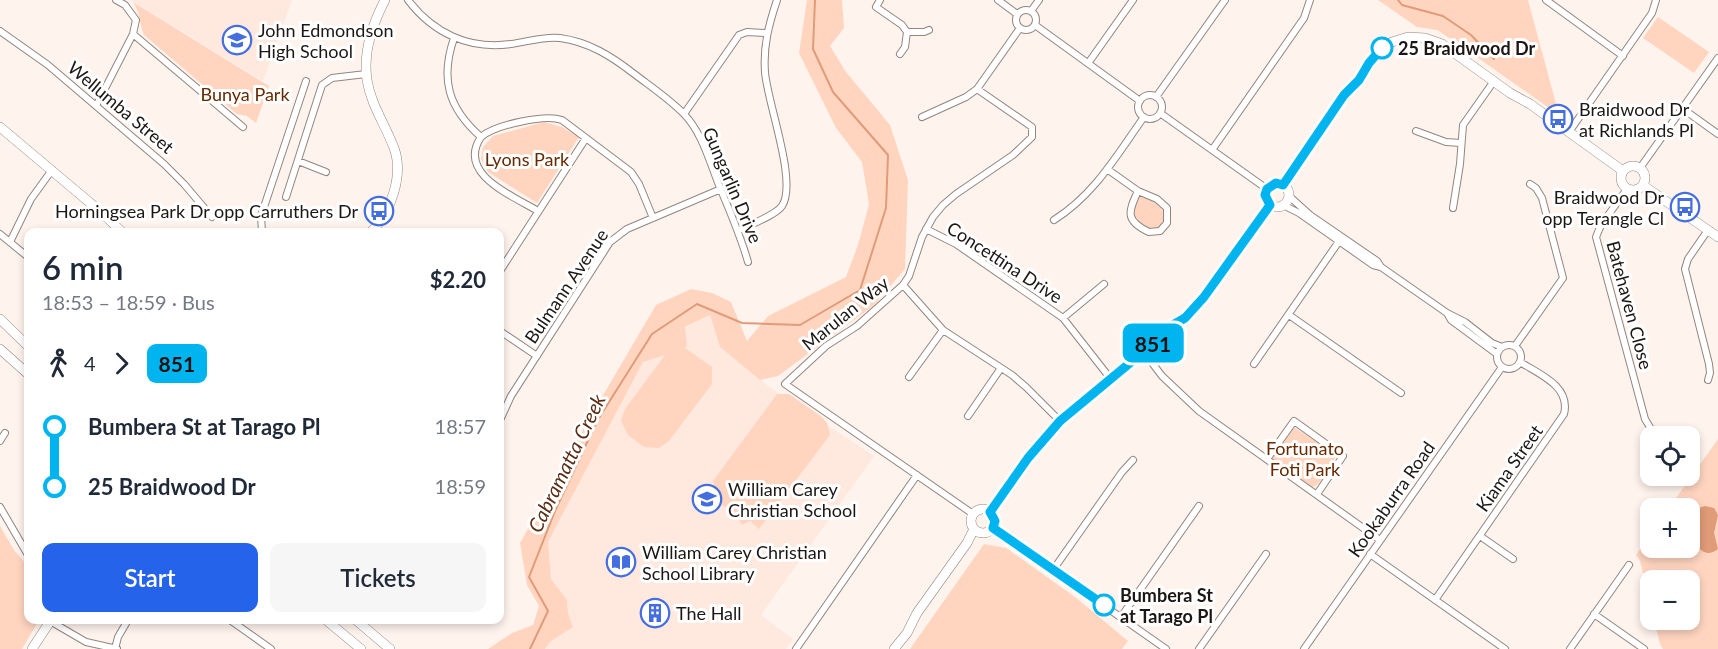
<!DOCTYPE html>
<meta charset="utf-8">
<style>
:root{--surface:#fff;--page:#f6f6f7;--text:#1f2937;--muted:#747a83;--accent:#2563eb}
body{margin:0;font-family:Lato,sans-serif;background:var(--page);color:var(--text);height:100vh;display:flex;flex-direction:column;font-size:22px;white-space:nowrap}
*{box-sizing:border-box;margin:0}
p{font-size:20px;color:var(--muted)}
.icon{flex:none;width:33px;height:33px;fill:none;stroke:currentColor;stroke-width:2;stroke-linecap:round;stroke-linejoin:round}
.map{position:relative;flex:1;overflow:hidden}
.panel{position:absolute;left:24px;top:228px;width:480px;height:396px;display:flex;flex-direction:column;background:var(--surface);border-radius:12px;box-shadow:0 3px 9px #0003}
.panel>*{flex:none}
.badge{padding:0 12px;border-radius:9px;font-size:21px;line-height:39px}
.tools{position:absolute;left:1640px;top:426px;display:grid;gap:12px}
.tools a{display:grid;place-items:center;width:60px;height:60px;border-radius:12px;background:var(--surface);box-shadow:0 3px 9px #0003;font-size:30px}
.map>.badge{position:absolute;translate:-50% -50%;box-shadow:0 0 0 3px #fff}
.legs{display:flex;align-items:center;gap:9px;height:66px;padding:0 18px;font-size:20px}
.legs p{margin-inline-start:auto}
.overview{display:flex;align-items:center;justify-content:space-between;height:102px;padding:0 18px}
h1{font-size:33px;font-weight:600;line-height:45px}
.cta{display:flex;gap:12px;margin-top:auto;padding:12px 18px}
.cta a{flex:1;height:69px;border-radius:12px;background:var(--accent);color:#fff;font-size:24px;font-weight:600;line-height:69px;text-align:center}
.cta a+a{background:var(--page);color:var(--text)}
ul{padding:0 18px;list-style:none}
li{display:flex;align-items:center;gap:21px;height:60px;font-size:22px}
li i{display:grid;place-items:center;width:9px;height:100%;margin:0 8px;background:currentColor}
li i::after{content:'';width:15px;height:15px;margin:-8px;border:4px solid;border-radius:50%;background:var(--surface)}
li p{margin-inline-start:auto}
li:first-child i{background:linear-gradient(#0000 50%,currentColor 0)}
li:last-child i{background:linear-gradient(currentColor 50%,#0000 0)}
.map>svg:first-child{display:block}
</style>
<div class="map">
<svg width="1718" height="649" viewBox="0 0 1718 649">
<rect width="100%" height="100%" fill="#fff3ed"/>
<path fill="#ffe8dd" d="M131,0H292L263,81Z
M710,315L720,347L768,386L874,456L761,615L793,639L786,649H546L551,641L573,627L568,613L567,600L551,580L548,542L643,362L687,346L685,328Z"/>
<path fill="#ffd5c0" d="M807,0H842L844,28L830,46L846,72L890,125L908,180L905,269L873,306L778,376L760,380L720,347L710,315L685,327L687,346L685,348L712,367V384L669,441L659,448L644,447L628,435L621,421L625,409L665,355L643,362L548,542L551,579L567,600L568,613L573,627L551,641L545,649H488L512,633L533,625L539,606L527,585L520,543L592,414L656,305L691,289L712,293L731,302L747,341L768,316L846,277L858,245L869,204L862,162L836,128L799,53Z
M1378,0H1528L1559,115L1454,41L1437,30L1417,27Z
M133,2L269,86L256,123L247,116L237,114L144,35C139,22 141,15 133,2Z
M1658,17L1709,52L1694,73L1643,38Z
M544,122L562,127L579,137L537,203L488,172L481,159L483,147L493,136Z
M1141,194C1154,199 1163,206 1167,220L1161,228L1150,230L1134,220L1133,211L1138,195Z
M777,394H789L822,417L827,423L830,435L759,529L750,521L742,525L736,515L718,502L713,481Z
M1295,428L1330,450L1335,456C1334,466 1323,481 1314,487L1308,486L1273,459V456L1290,429Z
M1718,439V649H1663L1660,644L1654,620H1689V580H1650V602L1640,561L1636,555L1650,535V548H1689V508H1669Z
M0,526L14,550L28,566V620H39L22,649H0Z
M984,544L1006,548L1075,597L1128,641L1122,649H910Z"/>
<path fill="#e09b78" d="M1705,506L1714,508L1718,515L1714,533L1718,549C1710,555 1704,554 1698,547L1689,546V511Z"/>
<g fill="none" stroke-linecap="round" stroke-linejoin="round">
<path stroke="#e09b78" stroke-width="2" d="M1398,0L1402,5L1443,16L1471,35L1494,59
M530,649L548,611L529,577L555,511L597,421L652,334L697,304L742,323L800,325L860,290L886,208L888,155L833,92L813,49L815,0"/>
<g stroke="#92857f" stroke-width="8">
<path id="street" d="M408,0C433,33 469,50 511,44C527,42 544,36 560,38C589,42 611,56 633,73C650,86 668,98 683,113C703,133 710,164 721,190C731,214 741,237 748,262
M880,0L876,7L902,25L907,32L905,47L900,54
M998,0L1017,14
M1546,0L1623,56
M1016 20a10 10 0 1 1 20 0a10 10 0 1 1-20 0Z
M1031,11L1039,0
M1035,25L1140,101
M0,31L48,65L164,164L184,184L212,217
M907,32H924L929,30
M133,34L243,127
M454,38C440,79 448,108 481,137C456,174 513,196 538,211
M1089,62L1133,0
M1138 107a12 12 0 1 1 24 0a12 12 0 1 1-24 0Z
M1156,97L1225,0
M96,106L133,34L136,20L125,5L116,0
M1683,109L1718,134
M1160,113L1267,189
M684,114L739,35L747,32L766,33
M922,117L966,97L977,89L1020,28
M1416,131L1446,142L1461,143
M1569,132L1652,13L1656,0
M481,137C495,125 545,114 562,120L631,172L639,184L653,218
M1212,150L1304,18L1310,0
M298,161L326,172
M1640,168L1718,58
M1107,169L1138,191L1157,199L1167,208V223L1160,231L1149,232C1125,221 1128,212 1138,191
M1627,189L1601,225L1596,237L1645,419L1654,434
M1289,196L1310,215L1377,261L1381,267
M286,197L322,85L332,78L366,74
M1283,205L1299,213L1373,265L1381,267L1447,313L1465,322L1492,343L1502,347
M1453,208L1460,164L1463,125L1494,81
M1054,220C1095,194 1116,156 1144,117
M926,229L956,244L1063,318L1110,378
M738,231C749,225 776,215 782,206C798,182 767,102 765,72C763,46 769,24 777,0
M262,232L261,216L306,81
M0,234L28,257
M10,242L31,199L52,170
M500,271L586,138
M903,285L943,330L1012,375L1026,387L1060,421
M1447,313L1451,320L1497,354
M1289,315L1401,393
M1063,318L1104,284
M500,331L537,356
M1497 357a12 12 0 1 1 24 0a12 12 0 1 1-24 0Z
M1515,346L1563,278L1542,198L1536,188L1530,184
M1143,351L1162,376L1199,411L1380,540
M1254,364L1342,237
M909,377L943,330
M1708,380L1710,373L1709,364L1685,269L1688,259L1708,230
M968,416L1001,368
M500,420L511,396L610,242L627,229L721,189
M0,441L5,433
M1267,459L1294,421L1343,456L1317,494
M0,507L28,555
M973,514L785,384L826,346L857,326L903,285L909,276L922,237L933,217L943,205L956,194L1013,155L1032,137V127L977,89
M993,528L1166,649
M1480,536L1513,559
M1370,554L1505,649
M1053,570L1122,472L1133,460
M1435,600L1564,414C1571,386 1539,374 1520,362
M1594,614L1644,649
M1121,617L1199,506
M230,620L271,649
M50,621L86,642L117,649
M115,649L118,637L128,620
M796,649L917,475
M1199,649L1266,554
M1304,649L1502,367
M1570,649L1629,565"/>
</g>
<g stroke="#92857f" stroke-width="10">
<path id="secondary" d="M0,127L101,212L122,232
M1621 178a12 12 0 1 1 24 0a12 12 0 1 1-24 0Z
M1265 195a12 12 0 1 1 24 0a12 12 0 1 1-24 0Z
M1283,185L1345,95L1359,80L1378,51L1392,42L1408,37L1425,38L1442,44L1510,93L1530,104L1623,171
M1644,186L1718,237
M371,232C391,212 404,175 394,148C385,124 371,105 367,80C363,53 373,23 385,0
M971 521a12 12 0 1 1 24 0a12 12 0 1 1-24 0Z
M990,511L1028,458L1060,421L1160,337L1171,326L1185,318L1204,297L1270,205
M32,649L51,620
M894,649L907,633L917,613L967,543L974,529"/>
</g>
<g stroke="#92857f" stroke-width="10">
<path id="primary" d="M0,319L28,346
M0,349L28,374
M326,620L361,649
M356,620L390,649"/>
</g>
<use href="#street" stroke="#fff" stroke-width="6"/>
<use href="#secondary" stroke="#fff" stroke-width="9"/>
<use href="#primary" stroke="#fff" stroke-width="9"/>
</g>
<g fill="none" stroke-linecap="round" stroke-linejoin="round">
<g stroke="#fff" stroke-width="14">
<path id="line-1" d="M1104,605L993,528L995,521L990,512L1028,458L1060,421L1160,338L1171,326L1185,318L1204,297L1270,205L1265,195L1267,189L1276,183L1283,185L1344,95L1359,80L1369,63L1382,48"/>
</g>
<use href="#line-1" stroke="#00b5ef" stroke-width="9"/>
</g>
<defs>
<g id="school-ring" transform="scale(1.5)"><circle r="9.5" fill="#fff" stroke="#446ee0" stroke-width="1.5"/><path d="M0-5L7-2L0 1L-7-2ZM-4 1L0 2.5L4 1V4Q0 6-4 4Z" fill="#446ee0"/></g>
<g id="bus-ring" transform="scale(1.5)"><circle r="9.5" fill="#fff" stroke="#446ee0" stroke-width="1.5"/><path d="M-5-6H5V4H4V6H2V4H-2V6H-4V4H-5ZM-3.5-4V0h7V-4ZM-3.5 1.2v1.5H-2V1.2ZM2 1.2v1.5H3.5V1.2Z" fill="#446ee0"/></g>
<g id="library-ring" transform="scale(1.5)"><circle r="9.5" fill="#fff" stroke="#446ee0" stroke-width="1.5"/><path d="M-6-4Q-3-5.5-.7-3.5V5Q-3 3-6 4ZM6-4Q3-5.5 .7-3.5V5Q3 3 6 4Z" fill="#446ee0"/></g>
<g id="building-ring" transform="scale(1.5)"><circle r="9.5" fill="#fff" stroke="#446ee0" stroke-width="1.5"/><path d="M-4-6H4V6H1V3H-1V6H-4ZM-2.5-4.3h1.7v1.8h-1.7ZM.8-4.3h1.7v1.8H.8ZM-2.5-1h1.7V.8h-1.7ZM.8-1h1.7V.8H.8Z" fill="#446ee0"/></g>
</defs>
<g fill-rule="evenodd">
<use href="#school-ring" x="237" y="40"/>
<use href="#bus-ring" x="1558" y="119"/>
<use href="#bus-ring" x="1685" y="207"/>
<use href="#bus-ring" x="379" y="211"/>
<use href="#school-ring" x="707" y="499"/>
<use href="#library-ring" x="621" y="562"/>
<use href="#building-ring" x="655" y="613"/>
</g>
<g fill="#fff" stroke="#00b5ef" stroke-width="3">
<circle cx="1382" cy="48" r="10"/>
<circle cx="1104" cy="605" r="10"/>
</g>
<g text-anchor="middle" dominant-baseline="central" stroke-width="6" stroke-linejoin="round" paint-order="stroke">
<g font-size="18" fill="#1c1715" stroke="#fff" text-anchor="start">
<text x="258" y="30">John Edmondson<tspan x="258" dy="21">High School</tspan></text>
<text x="1579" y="109">Braidwood Dr<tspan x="1579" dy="21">at Richlands Pl</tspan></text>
<text x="1664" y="197" text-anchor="end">Braidwood Dr<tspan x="1664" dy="21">opp Terangle Cl</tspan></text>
<text x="358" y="211" text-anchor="end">Horningsea Park Dr opp Carruthers Dr</text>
<text x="728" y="489">William Carey<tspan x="728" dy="21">Christian School</tspan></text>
<text x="642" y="552">William Carey Christian<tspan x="642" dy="21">School Library</tspan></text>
<text x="676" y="613">The Hall</text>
</g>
<g font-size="18" font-weight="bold" fill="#1c1715" stroke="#fff" text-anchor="start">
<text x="1398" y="48">25 Braidwood Dr</text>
<text x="1120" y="595">Bumbera St<tspan x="1120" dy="21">at Tarago Pl</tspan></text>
</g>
<g font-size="18" fill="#672900" stroke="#fff">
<text x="245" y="94">Bunya Park</text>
<text x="527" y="159">Lyons Park</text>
<text x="1305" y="448">Fortunato<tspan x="1305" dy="21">Foti Park</tspan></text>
</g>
<g font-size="18" fill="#1c1715" stroke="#fff">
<text transform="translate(121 107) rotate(40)">Wellumba Street</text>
<text transform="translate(733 185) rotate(67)">Gungarlin Drive</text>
<text transform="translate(1005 262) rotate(33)">Concettina Drive</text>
<text transform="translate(566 286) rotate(-56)">Bulmann Avenue</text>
<text transform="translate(1630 305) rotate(75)">Batehaven Close</text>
<text transform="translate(845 313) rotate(-39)">Marulan Way</text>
<text transform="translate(1509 468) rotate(-55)">Kiama Street</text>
<text transform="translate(1391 499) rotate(-55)">Kookaburra Road</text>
</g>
<g font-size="20" font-style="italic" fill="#5a2d14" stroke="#fff">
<text transform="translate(566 463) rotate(-64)">Cabramatta Creek</text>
</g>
</g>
</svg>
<div class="tools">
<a><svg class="icon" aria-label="locate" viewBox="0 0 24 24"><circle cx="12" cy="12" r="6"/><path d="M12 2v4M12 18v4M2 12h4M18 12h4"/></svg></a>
<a>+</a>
<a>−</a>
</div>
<b class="badge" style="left:1153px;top:343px;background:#00b5ef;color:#111">851</b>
<section class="panel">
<div class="overview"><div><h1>6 min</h1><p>18:53 – 18:59 · Bus</p></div><b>$2.20</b></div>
<div class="legs"><svg class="icon" aria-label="walk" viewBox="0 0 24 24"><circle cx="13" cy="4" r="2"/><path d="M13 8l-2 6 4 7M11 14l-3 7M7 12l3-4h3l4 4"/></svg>4<svg class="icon" aria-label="forward" viewBox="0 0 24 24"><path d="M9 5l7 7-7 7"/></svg><b class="badge" style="background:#00b5ef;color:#111">851</b></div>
<ul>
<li><i style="color:#00b5ef"></i><b>Bumbera St at Tarago Pl</b><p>18:57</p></li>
<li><i style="color:#00b5ef"></i><b>25 Braidwood Dr</b><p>18:59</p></li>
</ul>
<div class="cta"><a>Start</a><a>Tickets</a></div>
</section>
</div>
